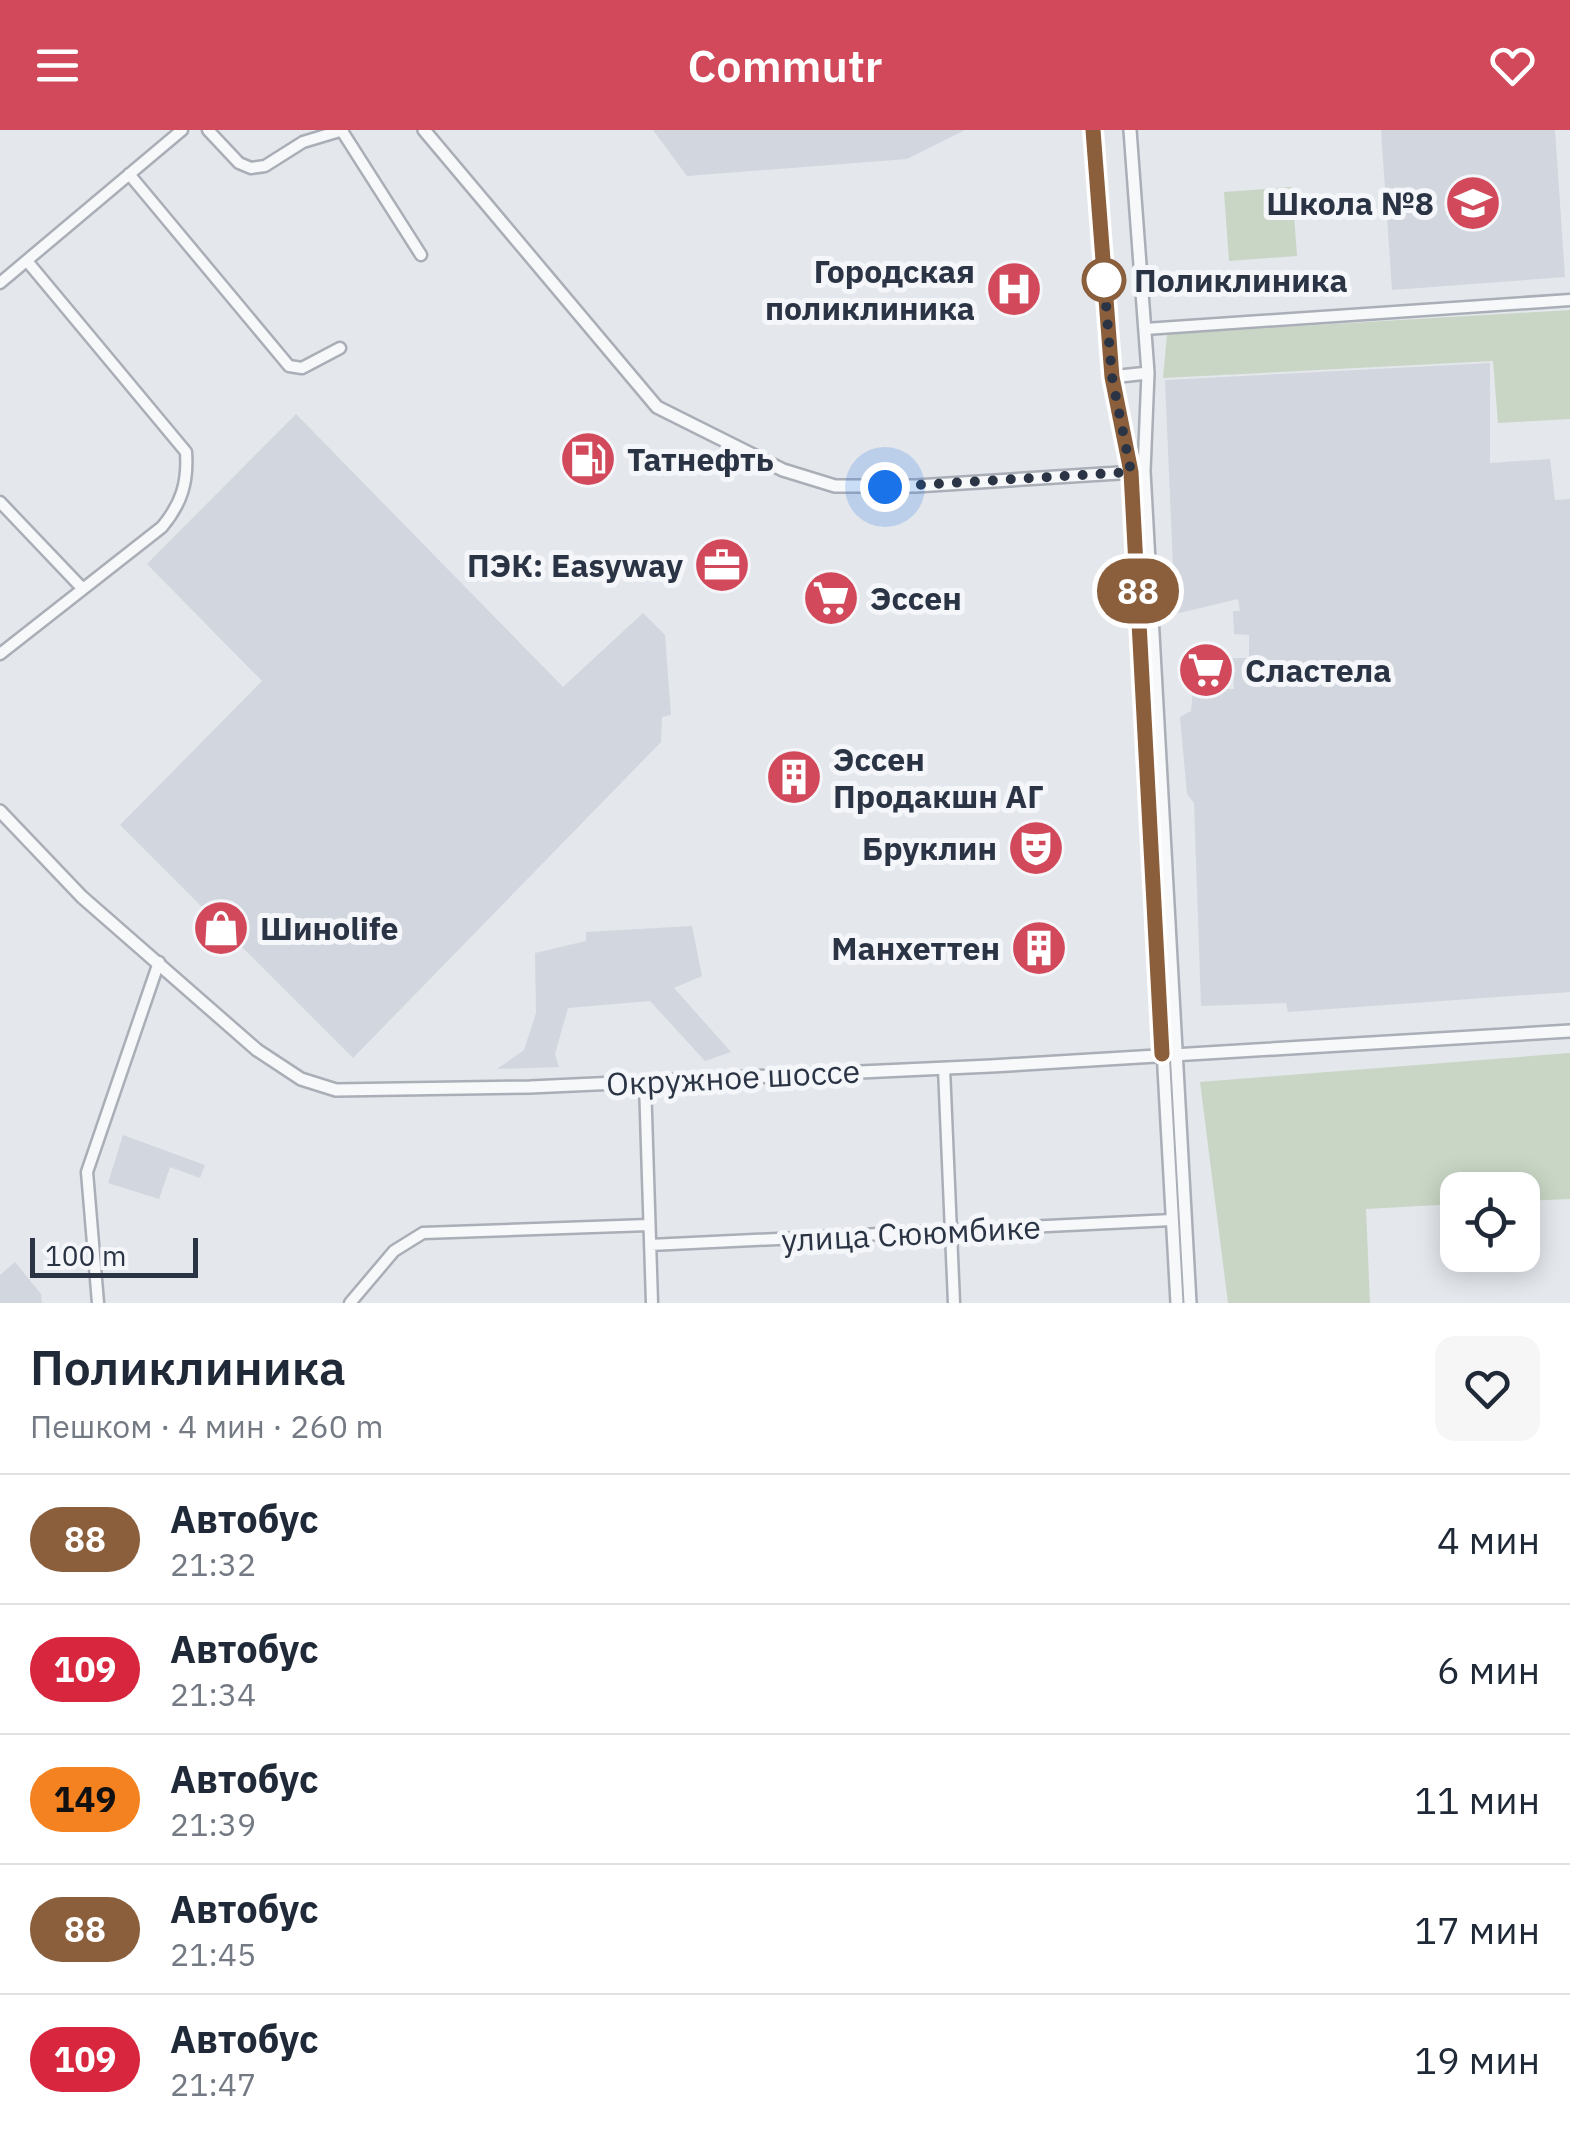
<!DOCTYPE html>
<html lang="ru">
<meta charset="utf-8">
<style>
:root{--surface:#fff;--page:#f6f6f7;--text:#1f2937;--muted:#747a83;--line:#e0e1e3;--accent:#d1495b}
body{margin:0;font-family:"IBM Plex Sans",sans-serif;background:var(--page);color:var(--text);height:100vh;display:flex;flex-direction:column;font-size:38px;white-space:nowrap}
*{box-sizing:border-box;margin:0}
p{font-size:32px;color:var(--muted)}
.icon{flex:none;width:55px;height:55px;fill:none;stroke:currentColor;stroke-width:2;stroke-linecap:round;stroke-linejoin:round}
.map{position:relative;height:1173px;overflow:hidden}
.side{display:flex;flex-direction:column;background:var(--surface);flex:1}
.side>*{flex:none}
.badge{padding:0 20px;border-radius:32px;font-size:35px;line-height:65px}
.tools{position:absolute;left:1440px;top:1042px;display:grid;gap:20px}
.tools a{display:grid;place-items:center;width:100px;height:100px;border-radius:20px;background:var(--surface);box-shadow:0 5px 25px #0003;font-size:50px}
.scale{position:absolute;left:30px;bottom:25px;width:168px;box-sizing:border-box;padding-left:10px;border:5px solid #2b3445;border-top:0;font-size:28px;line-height:35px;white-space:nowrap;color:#2b3445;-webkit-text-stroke:8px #f4f6f9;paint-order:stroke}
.you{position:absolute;width:50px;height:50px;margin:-25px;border:8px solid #fff;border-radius:50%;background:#1a73e8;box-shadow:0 0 0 15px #1a73e833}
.map>.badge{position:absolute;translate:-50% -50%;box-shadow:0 0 0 5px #fff}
.round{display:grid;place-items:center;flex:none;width:105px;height:105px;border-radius:20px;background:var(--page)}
.summary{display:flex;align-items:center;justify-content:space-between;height:170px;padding:0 30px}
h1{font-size:48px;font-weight:600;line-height:75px}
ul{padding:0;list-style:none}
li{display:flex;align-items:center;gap:30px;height:130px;padding:0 30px;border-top:2px solid var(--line)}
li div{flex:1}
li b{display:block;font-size:38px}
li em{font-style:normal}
li .badge{min-width:110px;font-weight:700;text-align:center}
header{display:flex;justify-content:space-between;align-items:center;height:130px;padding:0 30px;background:var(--accent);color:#fff;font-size:45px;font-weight:600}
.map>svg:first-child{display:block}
</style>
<header><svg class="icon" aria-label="menu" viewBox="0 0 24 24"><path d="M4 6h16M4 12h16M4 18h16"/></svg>Commutr<svg class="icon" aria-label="heart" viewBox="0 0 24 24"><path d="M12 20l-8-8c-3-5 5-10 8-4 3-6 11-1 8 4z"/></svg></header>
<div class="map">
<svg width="1570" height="1173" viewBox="0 0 1570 1173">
<rect width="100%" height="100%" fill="#e4e7ec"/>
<path fill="#d2d6de" d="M653,0H965L907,29L687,46Z
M1381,0H1555L1565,147L1392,160Z
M1490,233V333L1550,329L1555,370L1570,369V862L1288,882L1286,873L1201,876L1194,673L1187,664L1180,587L1191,581L1193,560L1234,559L1232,528H1249V505L1234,504L1233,481H1240L1238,469L1175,484L1165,250Z
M296,284L563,557L643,483L665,505L671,585L662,587L661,612L353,928L120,695L262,551L147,434Z
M692,796L702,846L674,858L731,922L705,931L650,871L568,878L555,924L559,937L497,939L524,920L536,883L535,823L586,811V802Z
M123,1005L205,1035L200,1048L170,1037L159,1069L108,1053Z
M15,1132L41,1164L42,1173H0V1145Z"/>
<path fill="#c9d6c5" d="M1292,57L1297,126L1229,131L1224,62Z
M1570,180V289L1498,293L1493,231L1163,248L1167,204Z
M1570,923V1069L1523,1071L1522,1060H1458L1457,1074L1366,1079L1370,1173H1228L1200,952Z"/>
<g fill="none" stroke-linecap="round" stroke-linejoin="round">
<g stroke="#a9aeb7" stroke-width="15">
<path id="minor" d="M208,0L239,33L251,38L265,36L303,12L343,0
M342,1L421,125
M129,44L289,236L302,238L340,218
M0,153L182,0
M1145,199L1570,170
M0,372L81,457
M0,524L162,397C182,373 188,352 186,322L27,131
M944,938L954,1173
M645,952L652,1173
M650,1115L1172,1090
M98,1173L87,1042L159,832
M350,1173L394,1121L423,1103L648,1095"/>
</g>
<g stroke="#a9aeb7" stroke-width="16">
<path id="tertiary" d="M424,0L657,277L783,340L835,356H916L1135,342
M1093,0L1111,247L1131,342L1177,1173
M1130,0L1148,243L1144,341L1190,1173
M1111,247L1148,243
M0,681L82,767L257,920L301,949L336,960L530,957L991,936L1570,901"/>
</g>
<use href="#minor" stroke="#f7f8fa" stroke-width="10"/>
<use href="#tertiary" stroke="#f7f8fa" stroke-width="11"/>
</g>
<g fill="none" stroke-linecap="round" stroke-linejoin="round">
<g stroke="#fff" stroke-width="22">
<path id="line" d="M1093,0L1112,247L1131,342L1162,924"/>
</g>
<use href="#line" stroke="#8b5e3c" stroke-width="15"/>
<path stroke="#2b3445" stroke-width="10" stroke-dasharray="0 18" d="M885,357L1131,342L1112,247L1104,150"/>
</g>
<defs>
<g id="school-disc" transform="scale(2.875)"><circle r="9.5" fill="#d1495b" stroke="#f4f6f9"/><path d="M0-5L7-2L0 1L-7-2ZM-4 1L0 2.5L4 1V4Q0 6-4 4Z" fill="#fff"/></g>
<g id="hospital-disc" transform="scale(2.875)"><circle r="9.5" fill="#d1495b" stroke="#f4f6f9"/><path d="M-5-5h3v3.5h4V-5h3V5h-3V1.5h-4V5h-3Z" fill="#fff"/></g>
<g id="fuel-disc" transform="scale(2.875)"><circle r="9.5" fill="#d1495b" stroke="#f4f6f9"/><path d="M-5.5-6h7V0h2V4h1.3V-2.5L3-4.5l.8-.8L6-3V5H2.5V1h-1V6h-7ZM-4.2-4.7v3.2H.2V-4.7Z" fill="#fff"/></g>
<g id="office-disc" transform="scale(2.875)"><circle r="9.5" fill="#d1495b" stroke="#f4f6f9"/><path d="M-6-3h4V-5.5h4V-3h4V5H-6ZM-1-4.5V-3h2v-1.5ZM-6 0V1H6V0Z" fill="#fff"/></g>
<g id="supermarket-disc" transform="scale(2.875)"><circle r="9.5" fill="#d1495b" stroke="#f4f6f9"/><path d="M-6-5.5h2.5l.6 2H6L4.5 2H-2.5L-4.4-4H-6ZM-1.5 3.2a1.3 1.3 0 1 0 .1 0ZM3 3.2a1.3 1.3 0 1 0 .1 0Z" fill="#fff"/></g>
<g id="building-disc" transform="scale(2.875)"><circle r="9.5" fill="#d1495b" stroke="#f4f6f9"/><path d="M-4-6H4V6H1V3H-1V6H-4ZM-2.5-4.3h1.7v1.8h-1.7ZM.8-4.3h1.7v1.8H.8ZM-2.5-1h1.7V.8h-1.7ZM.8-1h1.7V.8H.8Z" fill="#fff"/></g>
<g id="theatre-disc" transform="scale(2.875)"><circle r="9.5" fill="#d1495b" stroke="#f4f6f9"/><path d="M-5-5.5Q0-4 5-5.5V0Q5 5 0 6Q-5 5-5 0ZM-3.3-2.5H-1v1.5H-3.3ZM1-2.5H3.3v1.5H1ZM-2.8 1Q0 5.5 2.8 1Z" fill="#fff"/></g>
<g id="shop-disc" transform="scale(2.875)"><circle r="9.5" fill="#d1495b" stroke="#f4f6f9"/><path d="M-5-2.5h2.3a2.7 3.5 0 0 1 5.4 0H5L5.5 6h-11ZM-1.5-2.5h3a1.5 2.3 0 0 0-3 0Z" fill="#fff"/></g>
</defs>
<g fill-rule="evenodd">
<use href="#school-disc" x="1473" y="73"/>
<use href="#hospital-disc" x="1014" y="159"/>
<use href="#fuel-disc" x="588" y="329"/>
<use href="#office-disc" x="722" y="435"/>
<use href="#supermarket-disc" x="831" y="468"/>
<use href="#supermarket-disc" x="1206" y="540"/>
<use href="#building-disc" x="794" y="647"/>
<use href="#theatre-disc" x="1036" y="718"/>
<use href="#shop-disc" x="221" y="798"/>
<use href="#building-disc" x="1039" y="818"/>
</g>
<circle fill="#fff" stroke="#8b5e3c" stroke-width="5" cx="1104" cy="150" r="20"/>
<g text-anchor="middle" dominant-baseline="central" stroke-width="10" stroke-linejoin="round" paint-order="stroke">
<g font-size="32" font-weight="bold" fill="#2b3445" stroke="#f4f6f9" text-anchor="end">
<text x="1434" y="73">Школа №8</text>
<text x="975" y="141">Городская<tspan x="975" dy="37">поликлиника</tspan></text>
<text x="627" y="329" text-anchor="start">Татнефть</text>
<text x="683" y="435">ПЭК: Easyway</text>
<text x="870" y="468" text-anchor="start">Эссен</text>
<text x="1245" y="540" text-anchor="start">Сластела</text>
<text x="833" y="629" text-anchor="start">Эссен<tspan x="833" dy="37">Продакшн АГ</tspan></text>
<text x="997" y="718">Бруклин</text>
<text x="260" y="798" text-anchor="start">Шиноlife</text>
<text x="1000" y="818">Манхеттен</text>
</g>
<g font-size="32" font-weight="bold" fill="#2b3445" stroke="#f4f6f9" text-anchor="start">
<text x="1134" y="150">Поликлиника</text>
</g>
<g font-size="32" fill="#2b3445" stroke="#f4f6f9">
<text transform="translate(733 947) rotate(-3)">Окружное шоссе</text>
<text transform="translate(911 1103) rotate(-3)">улица Сююмбике</text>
</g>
</g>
</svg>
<div class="tools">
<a><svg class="icon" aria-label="locate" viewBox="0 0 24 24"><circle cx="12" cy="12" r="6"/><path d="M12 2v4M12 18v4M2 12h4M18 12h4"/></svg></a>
</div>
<div class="scale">100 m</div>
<div class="you" style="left:885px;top:357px"></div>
<b class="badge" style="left:1138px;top:461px;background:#8b5e3c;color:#fff">88</b>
</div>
<section class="side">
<div class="summary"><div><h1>Поликлиника</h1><p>Пешком · 4 мин · 260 m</p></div><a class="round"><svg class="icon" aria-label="heart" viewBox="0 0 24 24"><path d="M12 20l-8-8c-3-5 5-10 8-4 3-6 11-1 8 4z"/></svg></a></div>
<ul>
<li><span class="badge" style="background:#8b5e3c;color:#fff">88</span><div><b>Автобус</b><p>21:32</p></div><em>4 мин</em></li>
<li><span class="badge" style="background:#d7263d;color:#fff">109</span><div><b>Автобус</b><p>21:34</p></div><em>6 мин</em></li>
<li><span class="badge" style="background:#f58220;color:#111">149</span><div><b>Автобус</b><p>21:39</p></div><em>11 мин</em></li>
<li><span class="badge" style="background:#8b5e3c;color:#fff">88</span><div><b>Автобус</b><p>21:45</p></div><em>17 мин</em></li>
<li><span class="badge" style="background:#d7263d;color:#fff">109</span><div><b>Автобус</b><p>21:47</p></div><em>19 мин</em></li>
</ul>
</section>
